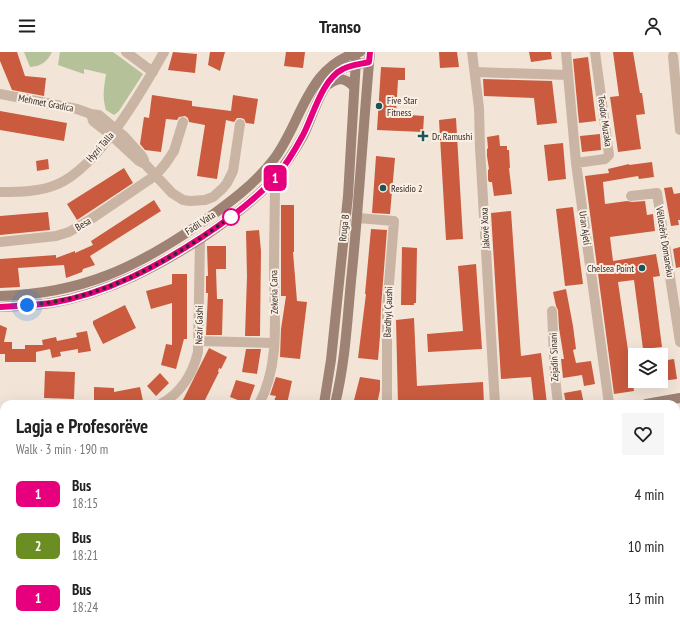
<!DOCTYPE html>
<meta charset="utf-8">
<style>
:root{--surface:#fff;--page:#f6f6f6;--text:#222;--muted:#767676}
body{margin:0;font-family:"PT Sans Narrow",sans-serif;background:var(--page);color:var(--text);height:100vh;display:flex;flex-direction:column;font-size:15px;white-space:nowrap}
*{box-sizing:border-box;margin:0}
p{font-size:13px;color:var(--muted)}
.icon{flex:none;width:22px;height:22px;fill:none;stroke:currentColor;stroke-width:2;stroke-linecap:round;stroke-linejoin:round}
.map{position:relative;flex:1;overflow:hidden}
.details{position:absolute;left:0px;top:348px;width:680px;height:232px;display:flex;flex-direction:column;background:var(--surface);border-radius:12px 12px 0 0;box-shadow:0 4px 16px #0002}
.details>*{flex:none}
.badge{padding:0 8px;border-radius:6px;font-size:14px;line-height:26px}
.controls{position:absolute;left:628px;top:296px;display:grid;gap:8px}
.controls a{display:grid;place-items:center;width:40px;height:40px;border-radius:0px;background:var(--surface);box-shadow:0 4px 16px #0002;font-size:20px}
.you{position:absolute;width:20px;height:20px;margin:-10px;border:3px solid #fff;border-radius:50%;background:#1a73e8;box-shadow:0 0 0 6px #1a73e833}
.map>.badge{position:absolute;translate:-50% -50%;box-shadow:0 0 0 2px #fff}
.round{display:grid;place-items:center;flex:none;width:42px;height:42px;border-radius:0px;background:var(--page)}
.headline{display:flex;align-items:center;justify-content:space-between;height:68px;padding:0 16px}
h1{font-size:19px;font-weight:600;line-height:30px}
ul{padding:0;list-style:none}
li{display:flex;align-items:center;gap:12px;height:52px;padding:0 16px}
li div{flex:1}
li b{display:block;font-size:15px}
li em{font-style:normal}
li .badge{min-width:44px;font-weight:700;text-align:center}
header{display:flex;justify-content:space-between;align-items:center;height:52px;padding:0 16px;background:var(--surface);font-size:18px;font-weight:600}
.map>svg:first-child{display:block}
</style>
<header><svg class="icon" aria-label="menu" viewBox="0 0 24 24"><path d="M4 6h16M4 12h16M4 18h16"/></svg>Transo<svg class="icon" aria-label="person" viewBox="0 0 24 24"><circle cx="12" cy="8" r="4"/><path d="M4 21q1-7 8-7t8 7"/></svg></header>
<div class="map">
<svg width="680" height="580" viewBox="0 0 680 580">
<rect width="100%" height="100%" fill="#f2e5d8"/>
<path fill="#b5c198" d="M24,0H52C47,10 41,14 30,15Z
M60,0H113L143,22L119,59L114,63L106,58C102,44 104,36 106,22L84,17V22L58,13Z"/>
<path fill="#ca5b3e" d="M0,0H17L25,24L46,26L44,44L12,38L0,9Z
M173,0L197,2L195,21L168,18Z
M210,0H225L220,19L208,13Z
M286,0H305L303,16L284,14Z
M439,0H457L459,15L440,16Z
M529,0H551L552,7L531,10Z
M613,0H633L640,41H642L645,62L636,63L641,97L618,100L610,45L619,44Z
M588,5L596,69L579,71L573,7Z
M381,15L405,16V28H398L396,62L424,64L423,80L377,78Z
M483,27L552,29L557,71L537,73L534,46L484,44Z
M152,43L192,49V54L231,59L233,43L258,47L254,72L246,71L244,67L241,66H237L234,70L226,68L217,127L197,124L205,73L189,70L188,66L185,64L179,65L177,68L166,67L161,100L145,98L140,92L144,65L149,66Z
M0,59L67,71L64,89L0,78Z
M456,66L463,187L446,188L439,68Z
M600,82L601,98L582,100L580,84Z
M499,83L500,94H507V98H509L510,116H509L512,142L494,144L492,130H489L488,128V118L489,117L487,104V97L488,96L487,85Z
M563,91L566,127L548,129L544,93Z
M376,104L395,106L390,162L372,161Z
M48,107L49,117L37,119L36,109Z
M652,110L654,125L639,127L638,124L603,130L605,152L627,149L632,150L645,149L647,163L653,162L655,179L610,185L613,209L656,202L660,224L653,225L662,295L643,297L634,228L618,230L634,339L614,342L585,124L609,121L608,117L629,112V113Z
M124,116L133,131L77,168L67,152Z
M672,135L674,142L680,141V168H678L679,173L671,174L664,136Z
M154,148L161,159L90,204L95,213L83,217L82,220L66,226L64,213L18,216L20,235L0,236V207L56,203V206L75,199V201L93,193L91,189Z
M281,153H294V200H293L297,249L307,250L300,307L280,305L281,277L286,244H281Z
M573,155L583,232L565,234L556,157Z
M511,159L521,304L541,301L547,352H534L531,325L501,327L491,161Z
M48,160L50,178L0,183V164Z
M371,177L387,178L381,256L380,284L378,308L358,306L366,242H365Z
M259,178L261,199L260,284H245L247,224L246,179Z
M207,194H226V217H216L217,247H223L222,283H206L208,241H206V224H208Z
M402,195L417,196L416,251H414V253H401Z
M680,195V215L676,216L673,197Z
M476,212L482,297L428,300L427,282L463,279L458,214Z
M172,222H187V287H184L176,317L161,313L166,292L172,293V251L151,257L146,239L172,232Z
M566,237L573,274L576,297L573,298L576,311L591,309L595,332L584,334L582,323L563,326L561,307H564L559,276L558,258L556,254L553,240Z
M125,253L136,276L103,292L93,272V269Z
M414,266L417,334L483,330L484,352H464L463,351L398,352L396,268Z
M0,273L7,276L4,290H12V297H25V293H43L42,288L56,285L57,289L77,285L76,281L87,279L91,299L78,301V297L60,300L61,304L52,306L50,297L36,300V310H5V302H0Z
M209,296L227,305L221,317L219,316L218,320H219L203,352H181Z
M246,297H261L257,322L242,320Z
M674,307L677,327L661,329V309Z
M45,319L75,320L74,347L44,346Z
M160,321L169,331L156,344L147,334Z
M276,325L292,329L287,352H273L276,344L270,343Z
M360,325L380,328V338L377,352H353Z
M236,328L255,333L248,352L230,345Z
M94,335L114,336V340L140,335L143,349L130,352H94Z
M581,338L584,352H566L564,341Z"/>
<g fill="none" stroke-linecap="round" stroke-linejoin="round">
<path stroke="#cab4a4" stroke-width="10" d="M126,0L153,20
M472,0L479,56L480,96L495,352
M566,0L576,111L609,352
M673,4L680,78
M475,20L568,23
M0,42L77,57L91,62L99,63L124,84L142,104L144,108
M91,62L93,69L111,83L139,109L145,112L172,141L183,148L190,149L205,148L213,145L223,136L227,131L233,119L240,72
M576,111L605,107L609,103L595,0
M0,140C19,140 40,140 58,132C99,114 142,39 164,0
M631,144L657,141L680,290
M358,166L394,169L387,257V352
M0,190L56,184L69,180L91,167L156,123L166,111L174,99L183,70
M552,259L555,326L558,352
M199,289L274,291
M161,352C181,341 193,321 198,300L200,187
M259,352C281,311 274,262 274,217C274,187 275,156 275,126
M0,396L1,368L4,363
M0,430H4
M341,576V580
M378,576L379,580
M432,576L433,580
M500,576L501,580
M560,576L561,580
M606,576L608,580
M661,576L662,580"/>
<path stroke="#9e8375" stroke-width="10" d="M329,32C339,25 345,26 353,34
M0,244C82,242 138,215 204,169C229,151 255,132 274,107C302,70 307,13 360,0
M0,255C17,254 35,253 51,251C108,241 159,214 206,183C231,166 257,147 276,124C286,112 295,98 303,84C313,64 322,28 342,17C350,13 361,12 369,10
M324,352L331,308L348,144L356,8
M335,352C345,312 347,271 351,229C359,153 363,76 370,0
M646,352L680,346
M250,576L253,580
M231,580L237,576
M293,580L295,576"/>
</g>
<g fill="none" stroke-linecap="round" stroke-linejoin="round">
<g stroke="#fff" stroke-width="9">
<path id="line" d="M0,255C17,254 34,253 51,251C106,242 156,215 202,185C228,168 254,149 275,126C286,113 295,98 303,83C313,64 322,27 343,17C350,13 361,12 369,10L370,0"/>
</g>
<use href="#line" stroke="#e6007e" stroke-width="6"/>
<path stroke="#352a26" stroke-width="4" stroke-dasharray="0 7.2" d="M27,253C103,248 172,208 232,164L231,165"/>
</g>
<g fill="#1a5658" stroke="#faefe4" stroke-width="1.5">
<circle cx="379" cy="54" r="4"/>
<path d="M421 78h4v4h4v4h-4v4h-4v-4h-4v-4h4z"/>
<circle cx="383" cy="136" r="4"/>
<circle cx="642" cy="216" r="4"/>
</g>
<circle fill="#fff" stroke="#e6007e" stroke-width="2" cx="231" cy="165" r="8"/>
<g text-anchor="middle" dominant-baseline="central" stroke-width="4" stroke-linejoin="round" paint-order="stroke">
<g font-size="10" fill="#352a26" stroke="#faefe4" text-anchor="start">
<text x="387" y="48">Five Star<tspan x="387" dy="12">Fitness</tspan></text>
<text x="432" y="84">Dr. Ramushi</text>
<text x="391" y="136">Residio 2</text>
<text x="634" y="216" text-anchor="end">Chelsea Point</text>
</g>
<g font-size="10" fill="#352a26" stroke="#faefe4">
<text transform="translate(46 51) rotate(11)">Mehmet Gradica</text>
<text transform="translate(605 69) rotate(82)">Teodor Muzaka</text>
<text transform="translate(100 95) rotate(-49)">Hyzri Talla</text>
<text transform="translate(200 171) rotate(-34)">Fadil Vata</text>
<text transform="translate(83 172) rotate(-31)">Besa</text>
<text transform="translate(344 176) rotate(-84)">Rruga B</text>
<text transform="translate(485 176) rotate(-93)">Jakovë Xoxa</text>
<text transform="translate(585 176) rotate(82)">Uran Ajeti</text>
<text transform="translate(665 190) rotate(81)">Vëllezërit Domaneku</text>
<text transform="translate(274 240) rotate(-91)">Zekeria Cana</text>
<text transform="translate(388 260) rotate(-88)">Bardhyl Çaushi</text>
<text transform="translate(199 273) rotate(-89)">Nezir Gashi</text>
<text transform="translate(554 305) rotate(-92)">Zejadin Sinani</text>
</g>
</g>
</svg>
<div class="controls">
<a><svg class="icon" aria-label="layers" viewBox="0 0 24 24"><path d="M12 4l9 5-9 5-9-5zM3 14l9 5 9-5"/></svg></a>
</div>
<div class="you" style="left:27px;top:253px"></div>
<b class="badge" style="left:275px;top:126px;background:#e6007e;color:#fff">1</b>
<section class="details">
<div class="headline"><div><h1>Lagja e Profesorëve</h1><p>Walk · 3 min · 190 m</p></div><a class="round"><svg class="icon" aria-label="heart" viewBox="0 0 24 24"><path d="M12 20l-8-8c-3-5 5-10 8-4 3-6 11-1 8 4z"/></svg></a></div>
<ul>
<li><span class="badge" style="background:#e6007e;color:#fff">1</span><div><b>Bus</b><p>18:15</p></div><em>4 min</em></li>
<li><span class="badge" style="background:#6b8e23;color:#fff">2</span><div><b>Bus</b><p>18:21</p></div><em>10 min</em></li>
<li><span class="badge" style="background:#e6007e;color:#fff">1</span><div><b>Bus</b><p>18:24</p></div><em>13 min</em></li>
</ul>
</section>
</div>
